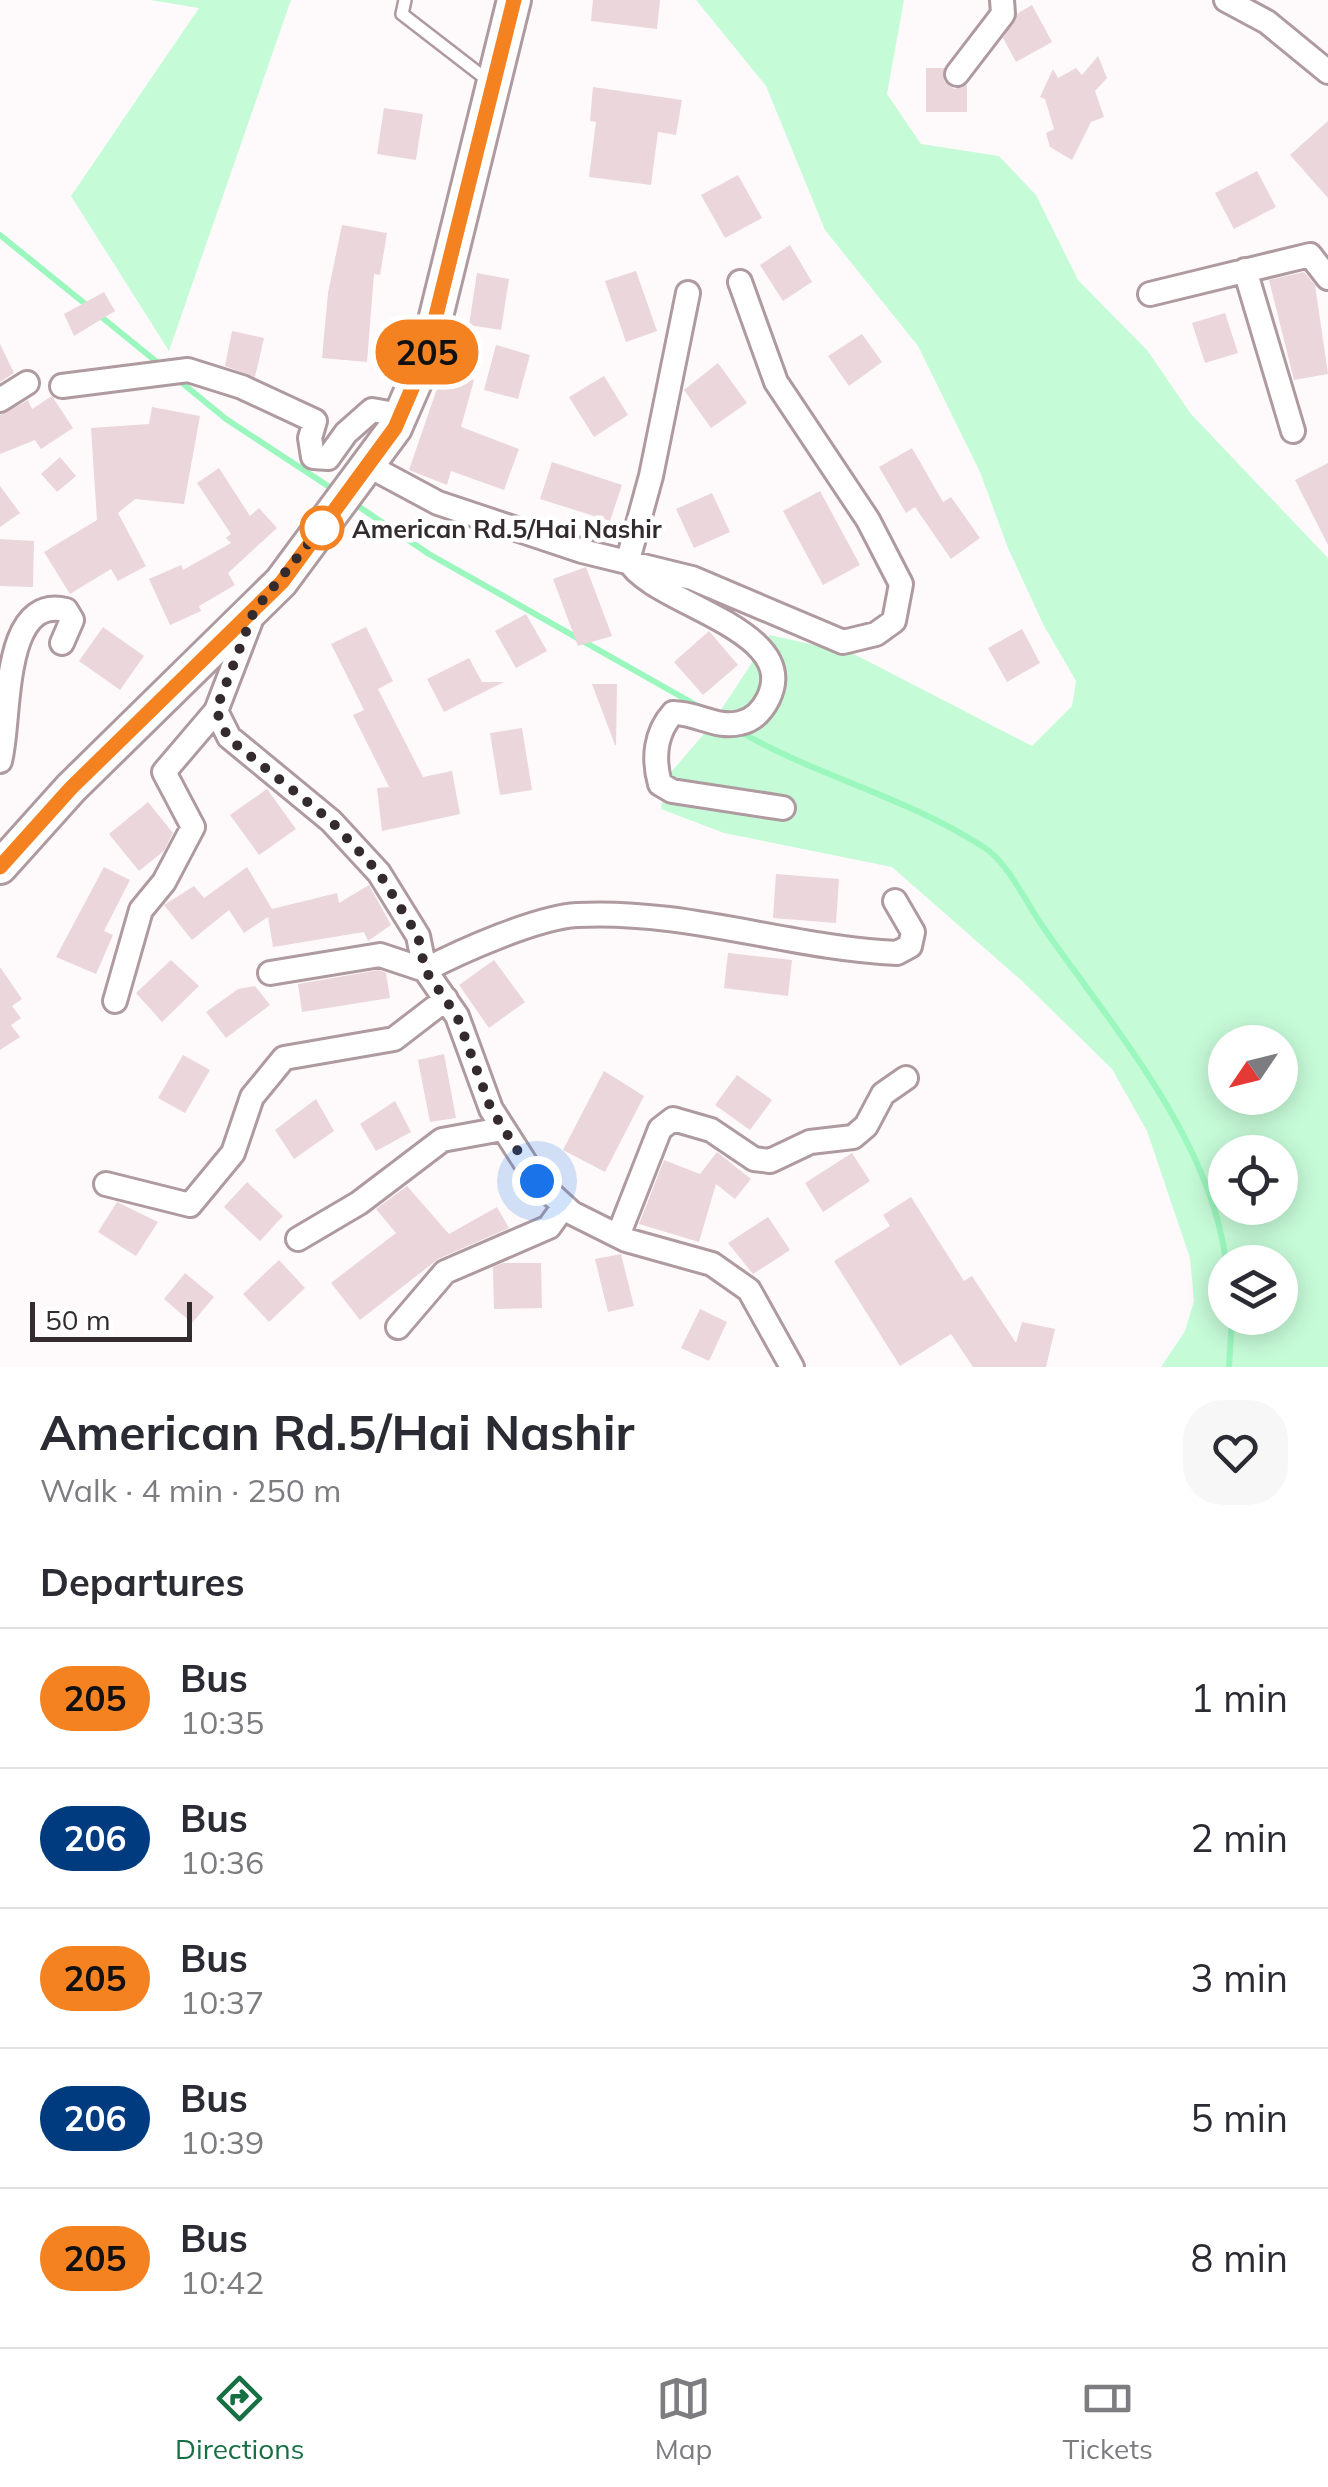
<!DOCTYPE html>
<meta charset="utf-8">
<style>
:root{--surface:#fff;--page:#f7f7f7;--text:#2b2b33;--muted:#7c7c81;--line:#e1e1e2;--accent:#177044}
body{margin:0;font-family:Mulish,sans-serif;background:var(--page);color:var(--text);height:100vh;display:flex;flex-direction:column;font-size:38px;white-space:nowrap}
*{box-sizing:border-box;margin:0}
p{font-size:32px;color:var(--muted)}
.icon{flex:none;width:55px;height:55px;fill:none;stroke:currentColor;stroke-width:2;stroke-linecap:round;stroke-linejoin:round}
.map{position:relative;height:1367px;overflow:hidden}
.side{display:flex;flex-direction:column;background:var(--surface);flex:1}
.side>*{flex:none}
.badge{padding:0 20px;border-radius:32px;font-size:35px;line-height:65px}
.needle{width:65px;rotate:235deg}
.fabs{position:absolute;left:1208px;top:1025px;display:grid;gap:20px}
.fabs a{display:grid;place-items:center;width:90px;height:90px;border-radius:50%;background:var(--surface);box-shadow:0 5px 25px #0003;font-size:50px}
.scale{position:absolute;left:30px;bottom:25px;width:162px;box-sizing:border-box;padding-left:10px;border:5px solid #332b2d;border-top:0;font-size:28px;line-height:35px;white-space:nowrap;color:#332b2d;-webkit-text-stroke:8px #fff;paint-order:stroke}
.you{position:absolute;width:50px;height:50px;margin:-25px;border:8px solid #fff;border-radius:50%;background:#1a73e8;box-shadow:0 0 0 15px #1a73e833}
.map>.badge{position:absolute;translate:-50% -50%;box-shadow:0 0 0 5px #fff}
h2{padding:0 40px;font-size:38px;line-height:90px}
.round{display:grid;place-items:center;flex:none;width:105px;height:105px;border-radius:40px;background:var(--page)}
.overview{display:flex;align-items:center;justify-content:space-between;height:170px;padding:0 40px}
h1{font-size:48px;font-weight:700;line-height:75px}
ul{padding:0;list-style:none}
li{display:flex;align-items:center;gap:30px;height:140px;padding:0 40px;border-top:2px solid var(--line)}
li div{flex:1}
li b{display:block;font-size:38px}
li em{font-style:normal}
li .badge{min-width:110px;font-weight:700;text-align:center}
.menu{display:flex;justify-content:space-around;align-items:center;height:140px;border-top:2px solid var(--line);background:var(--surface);font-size:28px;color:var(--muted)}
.menu a{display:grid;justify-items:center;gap:5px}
.menu .on{color:var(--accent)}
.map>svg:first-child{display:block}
</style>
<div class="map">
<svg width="1328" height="1367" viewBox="0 0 1328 1367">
<rect width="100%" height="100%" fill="#fefafb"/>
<path fill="#c6fbd8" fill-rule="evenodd" d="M150,0H291L169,351L71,196L199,8Z
M696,0H904L887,94L921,144L999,156L1036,195L1078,280L1147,350L1191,414L1328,558V1367H1161L1185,1331L1194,1301L1190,1258L1147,1131L1112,1069L1022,981L892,867L724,833L661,809L666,778L709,728L770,635L854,654L1032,746L1072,706L1076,681L1043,624L1008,548L980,472L918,346L825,230L766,86ZM1225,1042H1280V1098H1225ZM1225,1152H1280V1208H1225ZM1225,1262H1280V1318H1225Z"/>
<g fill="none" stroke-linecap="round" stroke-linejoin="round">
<path stroke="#9bf7be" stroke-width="6" d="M0,235L89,307
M99,315L163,367
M176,378L226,419L337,492
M352,502L429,554L703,709
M739,731C818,777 907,797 985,848C1008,863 1027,904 1043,927C1112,1026 1211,1139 1226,1262
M1229,1367L1232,1318"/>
</g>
<path fill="#ebd6db" d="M593,0H660L657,29L591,21Z
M1032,5L1052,42L1016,62L1003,38L1018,13Z
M1098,56L1107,78L1095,91L1104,117L1091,122L1072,160L1050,147L1046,133L1054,129L1045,99L1040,97L1053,69L1058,78L1076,68L1082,75Z
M926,68H944V81L954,89L967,85V112H926Z
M593,87L682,100L676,135L658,132L651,185L589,177L596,122L590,121Z
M384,108L423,114L416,160L377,154Z
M1328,121V198L1290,155Z
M1257,171L1276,207L1234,229L1215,193Z
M738,175L762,218L725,238L701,195Z
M342,225L387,233L380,275L374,274L367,362L322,358L328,293Z
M790,245L812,282L783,301L760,265Z
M636,271L657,331L626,342L605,281Z
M1304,272L1315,285L1328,374L1294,380L1269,280Z
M477,273L509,279L501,330L469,325Z
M104,292L115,311L74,336L64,314Z
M1225,313L1238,353L1205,363L1192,323Z
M232,331L264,338L255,377L225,366Z
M862,334L882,362L849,386L828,356Z
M0,344L14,373L0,382Z
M496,345L530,355L518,399L484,390Z
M718,363L747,403L711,428L684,390Z
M443,371L474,380L461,427L519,449L504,490L451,471L447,485L409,470Z
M604,376L628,415L594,437L569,397Z
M52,396L73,428L41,449L35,440L0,454V415L28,400L32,409Z
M152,407L200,416L184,504L135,499L118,513L146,566L118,581L111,569L70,594L44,552L97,520L91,428L149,424Z
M912,448L943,502L951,497L980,538L951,559L915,507L906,513L879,467Z
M60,457L76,476L57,492L41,474Z
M552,462L622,485L610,521L540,499Z
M1328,463V545L1295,480Z
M219,468L250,516L259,508L277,528L228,573L235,585L199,606L201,611L170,625L149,579L181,565L183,570L231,543L226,538L231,534L197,483Z
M0,486L20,513L0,527Z
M820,491L860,565L823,585L783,511Z
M712,493L730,532L694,548L676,509Z
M0,539L34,541L33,587L0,586Z
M586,567L612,636L578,646L553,579Z
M526,614L547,651L516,668L495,631Z
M103,627L144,656L120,690L79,661Z
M366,627L393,681L378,689L423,777L452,771L460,814L382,831L377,788L389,787L353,715L364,710L331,644Z
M1022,629L1040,663L1007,682L988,648Z
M709,631L738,665L703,695L674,662Z
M469,658L482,682H504L444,712L427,679Z
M592,684H617L616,745H615Z
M522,728L532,790L500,795L490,733Z
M267,789L296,829L259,855L230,815Z
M148,802L173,833L164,851L139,871L109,834Z
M104,867L130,880L104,931L113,935L96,974L56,957Z
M247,867L272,909L337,893L339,903L369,885L391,925L368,941L364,932L273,947L268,917L244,933L229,910L192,940L164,905L194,886L204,898Z
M776,874L839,879L836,923L773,918Z
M728,953L792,960L788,996L724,988Z
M171,960L199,986L162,1022L136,993Z
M494,960L525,1002L489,1028L459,985Z
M0,967L22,999L12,1006L21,1018L11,1025L20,1037L0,1050Z
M379,970L386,973L390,998L302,1012L298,984Z
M255,986L270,1005L226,1038L206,1012L238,989Z
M444,1054L456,1118L430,1122L418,1060Z
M183,1055L210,1070L185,1113L158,1098Z
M604,1071L644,1096L605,1172L563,1150Z
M737,1075L772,1100L750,1130L715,1105Z
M316,1099L334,1131L294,1159L275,1130Z
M395,1101L411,1132L376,1151L360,1124Z
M717,1152L751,1179L735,1199L716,1184L699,1242L639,1224L664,1160L700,1174Z
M852,1153L870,1181L823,1212L805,1183Z
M247,1182L283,1216L260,1241L224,1207Z
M407,1186L449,1234L497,1207L509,1228L438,1259L360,1320L331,1283L396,1233L376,1209Z
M911,1197L964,1281L972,1276L1016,1343L1022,1322L1055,1329L1046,1367H973L951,1334L900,1366L834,1261L890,1226L883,1215Z
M117,1202L158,1222L136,1256L98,1232Z
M768,1217L790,1250L753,1274L728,1243Z
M621,1254L634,1306L608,1312L595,1259Z
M279,1260L305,1288L269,1322L243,1294Z
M503,1263H541L542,1308L494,1309L493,1267Z
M185,1273L214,1297L192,1323L164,1299Z
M700,1309L727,1322L709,1361L681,1348Z"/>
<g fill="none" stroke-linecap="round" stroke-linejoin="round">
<g stroke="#ae9a9f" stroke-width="16">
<path id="lane" d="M405,0L402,14L490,82"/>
</g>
<g stroke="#ae9a9f" stroke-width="28">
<path id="street" d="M1226,0L1267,22L1328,72
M957,74L1003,14L1002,0
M1245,270L1293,431
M688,293L651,476L628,560C651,604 803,628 768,699C762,711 754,720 740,723C716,729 698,713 673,713C655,733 653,759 660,784L672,791L783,808
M1150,294L1310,255L1328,278
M62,386L188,370L242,387L315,421L310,438L313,457L328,458L346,433L372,410L401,415
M0,400L27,383
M369,466L438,503L582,551L692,578L843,642L876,634L894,621L901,584L868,520L776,382L740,282
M253,615L216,711L229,737L331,821L379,873L418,936L425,970L457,1016L491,1109L537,1181L572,1213L626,1240L712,1264L749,1290L792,1367
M0,761C11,721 0,594 66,610L72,620L62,643
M270,973L380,955L425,970C461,951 538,917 577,915C685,909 790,948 897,953L910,946L913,932L895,901
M115,1001L141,910L164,882L193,827L164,772L216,711
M106,1184L190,1205L233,1153L252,1097L284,1058L394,1039L446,999
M618,1236L660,1129L673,1119L711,1130L754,1159L770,1161L810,1142L853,1137L866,1126L883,1094L906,1078
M298,1239L359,1203L442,1140L502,1129
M398,1327L445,1272L549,1227L564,1206"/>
</g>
<g stroke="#ae9a9f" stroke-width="38">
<path id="secondary" d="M0,867L71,788L281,582L395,428L426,357L514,0"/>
</g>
<use href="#lane" stroke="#fff" stroke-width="11"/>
<use href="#street" stroke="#fff" stroke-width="22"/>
<use href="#secondary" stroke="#fff" stroke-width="32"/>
</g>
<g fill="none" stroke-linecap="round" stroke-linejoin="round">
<g stroke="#fff" stroke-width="22">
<path id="line" d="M0,867L71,788L282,582L395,428L426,356L514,0"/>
</g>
<use href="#line" stroke="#f58220" stroke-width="15"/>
<path stroke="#332b2d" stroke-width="10" stroke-dasharray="0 18" d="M322,528L326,522L254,611L216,710L228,738L331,821L379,873L418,936L425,970L457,1016L491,1109L537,1181"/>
</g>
<circle fill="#fff" stroke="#f58220" stroke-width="5" cx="322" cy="528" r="20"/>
<g text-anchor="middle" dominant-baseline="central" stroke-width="9" stroke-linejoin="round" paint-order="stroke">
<g font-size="25" font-weight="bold" fill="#332b2d" stroke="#fff" text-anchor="start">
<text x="352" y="528">American Rd.5/Hai Nashir</text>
</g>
</g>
</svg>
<div class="fabs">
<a><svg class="needle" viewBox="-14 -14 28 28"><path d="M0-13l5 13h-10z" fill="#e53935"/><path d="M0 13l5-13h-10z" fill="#7c7c81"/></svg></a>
<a><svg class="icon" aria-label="locate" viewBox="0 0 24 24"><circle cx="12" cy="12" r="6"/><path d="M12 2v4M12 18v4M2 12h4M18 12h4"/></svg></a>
<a><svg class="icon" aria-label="layers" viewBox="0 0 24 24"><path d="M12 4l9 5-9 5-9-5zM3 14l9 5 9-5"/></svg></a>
</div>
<div class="scale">50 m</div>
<div class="you" style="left:537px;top:1181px"></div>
<b class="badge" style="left:427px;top:352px;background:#f58220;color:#111">205</b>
</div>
<section class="side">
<div class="overview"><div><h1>American Rd.5/Hai Nashir</h1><p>Walk · 4 min · 250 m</p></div><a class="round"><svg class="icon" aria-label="heart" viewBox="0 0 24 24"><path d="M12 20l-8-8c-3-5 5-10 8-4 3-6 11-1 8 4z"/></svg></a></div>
<h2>Departures</h2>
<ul>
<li><span class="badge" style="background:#f58220;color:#111">205</span><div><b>Bus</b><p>10:35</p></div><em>1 min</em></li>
<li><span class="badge" style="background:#003b80;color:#fff">206</span><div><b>Bus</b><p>10:36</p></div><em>2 min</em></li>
<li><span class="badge" style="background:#f58220;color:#111">205</span><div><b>Bus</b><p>10:37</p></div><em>3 min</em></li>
<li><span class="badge" style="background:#003b80;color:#fff">206</span><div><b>Bus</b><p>10:39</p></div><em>5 min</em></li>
<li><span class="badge" style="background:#f58220;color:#111">205</span><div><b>Bus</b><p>10:42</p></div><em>8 min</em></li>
</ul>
</section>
<nav class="menu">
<a class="on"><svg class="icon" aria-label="directions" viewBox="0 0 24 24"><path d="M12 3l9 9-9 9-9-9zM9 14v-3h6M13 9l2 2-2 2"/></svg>Directions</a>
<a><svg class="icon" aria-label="map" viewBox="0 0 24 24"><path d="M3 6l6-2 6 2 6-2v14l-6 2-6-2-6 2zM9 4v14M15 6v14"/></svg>Map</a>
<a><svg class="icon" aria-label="tickets" viewBox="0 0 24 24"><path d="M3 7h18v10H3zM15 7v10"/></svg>Tickets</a>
</nav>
